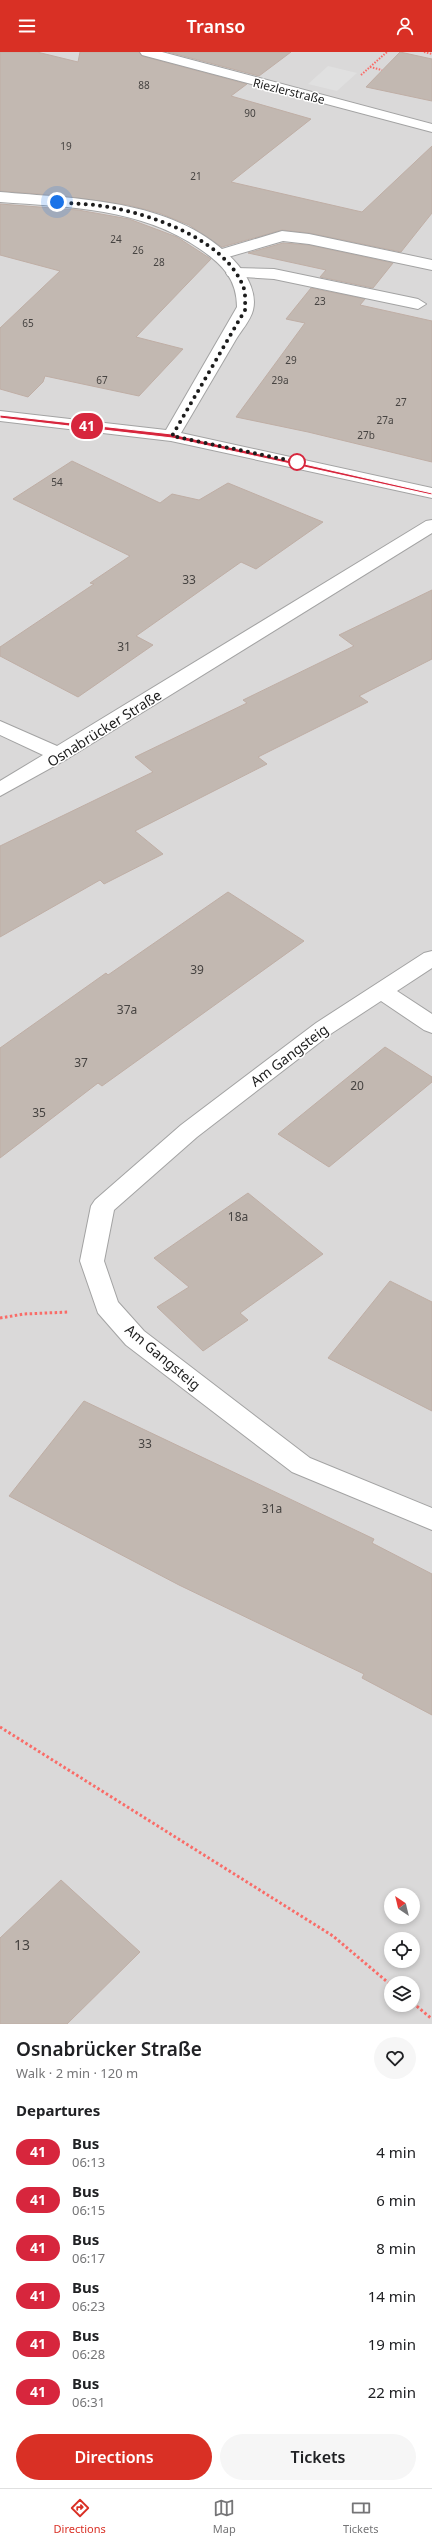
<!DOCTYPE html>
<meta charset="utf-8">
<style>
:root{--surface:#fff;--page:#f6f6f6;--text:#202124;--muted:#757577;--line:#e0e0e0;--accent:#d93025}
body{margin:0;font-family:"Noto Sans",sans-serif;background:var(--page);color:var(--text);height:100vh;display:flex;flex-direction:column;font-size:15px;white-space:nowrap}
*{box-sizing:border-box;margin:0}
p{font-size:13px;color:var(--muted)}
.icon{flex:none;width:22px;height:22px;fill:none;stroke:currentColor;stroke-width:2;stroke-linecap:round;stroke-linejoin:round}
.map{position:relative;height:1972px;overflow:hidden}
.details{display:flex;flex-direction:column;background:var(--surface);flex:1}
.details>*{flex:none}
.badge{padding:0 8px;border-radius:13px;font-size:14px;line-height:26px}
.needle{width:26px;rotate:325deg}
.buttons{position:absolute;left:384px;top:1836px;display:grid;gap:8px}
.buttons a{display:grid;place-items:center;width:36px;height:36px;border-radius:50%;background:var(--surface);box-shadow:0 2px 6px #0003;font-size:20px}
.you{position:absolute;width:20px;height:20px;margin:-10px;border:3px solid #fff;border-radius:50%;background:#1a73e8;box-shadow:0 0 0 6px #1a73e833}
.map>.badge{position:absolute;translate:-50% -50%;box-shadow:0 0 0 2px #fff}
h2{padding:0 16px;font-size:15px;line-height:36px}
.round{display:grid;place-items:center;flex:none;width:42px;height:42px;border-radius:21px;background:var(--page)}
.summary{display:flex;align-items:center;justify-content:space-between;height:68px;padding:0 16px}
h1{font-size:19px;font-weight:600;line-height:30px}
.primary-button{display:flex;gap:8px;margin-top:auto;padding:8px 16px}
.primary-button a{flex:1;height:46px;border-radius:24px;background:var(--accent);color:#fff;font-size:16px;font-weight:600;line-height:46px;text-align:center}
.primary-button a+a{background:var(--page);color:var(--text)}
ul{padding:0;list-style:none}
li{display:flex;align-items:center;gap:12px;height:48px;padding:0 16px}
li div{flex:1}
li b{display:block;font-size:15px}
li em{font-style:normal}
li .badge{min-width:44px;font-weight:700;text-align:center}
header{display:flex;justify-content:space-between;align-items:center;height:52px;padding:0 16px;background:var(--accent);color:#fff;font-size:18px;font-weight:600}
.tabs{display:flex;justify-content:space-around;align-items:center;height:56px;border-top:1px solid var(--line);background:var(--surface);font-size:11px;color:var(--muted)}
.tabs a{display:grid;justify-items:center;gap:2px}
.tabs .selected{color:var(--accent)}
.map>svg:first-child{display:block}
</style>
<header><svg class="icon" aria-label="menu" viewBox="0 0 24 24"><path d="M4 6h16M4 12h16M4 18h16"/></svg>Transo<svg class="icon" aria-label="person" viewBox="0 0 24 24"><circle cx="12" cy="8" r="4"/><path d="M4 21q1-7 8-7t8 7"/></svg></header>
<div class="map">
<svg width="432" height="1972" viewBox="0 0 432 1972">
<rect width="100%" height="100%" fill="#eee9e2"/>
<path fill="#dad9d9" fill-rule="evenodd" d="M0,0H432V1972H0ZM391,1843H413V1865H391ZM391,1887H413V1909H391ZM391,1931H413V1953H391Z"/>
<path fill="#e0e0e0" d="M328,14L357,21L337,39L308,32Z"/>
<path fill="#c2b8b1" stroke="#bfaea5" d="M0,0H37L78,10L80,0H139L142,4L247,32L231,44L311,67L231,130L362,160L432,94V161L401,200L309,181L282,178L222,195L189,173L159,161L128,153L63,144L0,139Z
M168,0H291L259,24Z
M400,0L432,7V49L366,35Z
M0,152L78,158L129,167L177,185L211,207L136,285L183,297L139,344L45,324L43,330L28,345L0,337V276L60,219L0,203Z
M283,191L309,193L393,211L373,236L320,225L326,218L248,201Z
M311,236L365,247L360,253L432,269V410L308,380L236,365L305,271L286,267Z
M72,409L160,451L172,442L199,448L228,431L323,470L256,517L241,510L136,584L153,593L78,645L0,604V595L94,532L90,531L130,504L13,447Z
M432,538V607L359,644L368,650L258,705L267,712L135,779L163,802L104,832L100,828L0,885V794L153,720L135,705L247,651L243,648L354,594L339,583Z
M228,840L304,889L102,1034L98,1031L0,1106V996L106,921L108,923Z
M385,995L432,1025V1030L329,1115L278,1082Z
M248,1141L323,1202L240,1261L248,1268L203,1299L157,1255L189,1235L154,1206Z
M390,1229L432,1250V1359L328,1306Z
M84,1349L374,1487L372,1491L432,1522V1663L362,1626L364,1622L179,1533L9,1444Z
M61,1828L140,1900L67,1972H0V1886Z"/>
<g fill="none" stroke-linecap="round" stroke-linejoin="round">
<g stroke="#a3a3a3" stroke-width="2">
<path id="lane" d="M282,179L309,182L432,208V218L309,192L283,189L218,208L210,203L212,200Z
M234,216L274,217L418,247L426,252L418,257L274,227L228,224L226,221Z"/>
</g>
<g stroke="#a3a3a3" stroke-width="2">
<path id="street" d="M140,0H162L432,72V80L142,3Z
M0,140C79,147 182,147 238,213C248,225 257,242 253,258C251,268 240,280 235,289C217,320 199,350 181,381L432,436V446L171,389L0,369V359L166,378L237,255C237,227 222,212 200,197C141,156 69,155 0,150Z
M432,468V481L67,707L0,744V729L43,703L0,683V669L57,694L426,469Z
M432,899V916L397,939L432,962V981L424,978L381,949L332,981L197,1085L114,1158L104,1209L118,1250L144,1279L310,1406L432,1456V1478L292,1420L126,1293L98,1261L80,1209L91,1154L95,1148L181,1073L316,971L424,901Z"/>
</g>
<path stroke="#f96c68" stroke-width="2" stroke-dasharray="1.5 1.5" stroke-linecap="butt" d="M424,0L432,2
M370,15L382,18
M361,23L387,0"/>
<path stroke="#f96c68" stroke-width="3" stroke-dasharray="2.5 2.5" stroke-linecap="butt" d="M0,1266L24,1262L69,1260
M0,1675L333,1884L391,1933
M413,1951L432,1967"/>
<use href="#lane" fill="#fff" fill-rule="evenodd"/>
<use href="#street" fill="#fff" fill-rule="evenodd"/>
</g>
<path fill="#d7263d" stroke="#fff" d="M0,363L172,382L432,441V443L172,386L0,366Z"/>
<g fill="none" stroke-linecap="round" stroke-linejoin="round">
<path stroke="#1c1c1c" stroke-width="4" stroke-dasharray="0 7.2" d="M57,150C76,152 96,152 114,156C158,165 225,189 243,234C246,241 245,251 245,258L172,384L297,410"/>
</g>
<circle fill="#fff" stroke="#d7263d" stroke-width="2" cx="297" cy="410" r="8"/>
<g text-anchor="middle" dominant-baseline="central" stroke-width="3" stroke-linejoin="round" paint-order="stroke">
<g font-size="10" fill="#464341">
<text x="144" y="33">88</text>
<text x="250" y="61">90</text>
<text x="66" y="94">19</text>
<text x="196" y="124">21</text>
<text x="116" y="187">24</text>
<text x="138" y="198">26</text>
<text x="159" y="210">28</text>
<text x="320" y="249">23</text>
<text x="28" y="271">65</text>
<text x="291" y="308">29</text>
<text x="102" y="328">67</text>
<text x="280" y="328">29a</text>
<text x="401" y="350">27</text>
<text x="385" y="368">27a</text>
<text x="366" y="383">27b</text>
<text x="57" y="430">54</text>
</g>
<g font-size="12" fill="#1c1c1c" stroke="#fff">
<text transform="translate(289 39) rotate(14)">Riezlerstraße</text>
</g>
<g font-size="12" fill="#464341">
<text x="189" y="527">33</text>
<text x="124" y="594">31</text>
<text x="197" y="917">39</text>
<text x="127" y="957">37a</text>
<text x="81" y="1010">37</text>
<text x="357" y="1033">20</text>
<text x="39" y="1060">35</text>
<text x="238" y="1164">18a</text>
<text x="145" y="1391">33</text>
<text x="272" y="1456">31a</text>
</g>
<g font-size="14" fill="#1c1c1c" stroke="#fff">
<text transform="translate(104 676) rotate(-32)">Osnabrücker Straße</text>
<text transform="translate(289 1003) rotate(-37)">Am Gangsteig</text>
<text transform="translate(163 1305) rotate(40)">Am Gangsteig</text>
</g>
<g font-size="14" fill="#464341">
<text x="22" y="1892">13</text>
</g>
</g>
</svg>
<div class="buttons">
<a><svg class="needle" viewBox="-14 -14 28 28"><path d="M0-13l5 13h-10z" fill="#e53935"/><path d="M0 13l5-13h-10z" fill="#757577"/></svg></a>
<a><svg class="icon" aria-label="locate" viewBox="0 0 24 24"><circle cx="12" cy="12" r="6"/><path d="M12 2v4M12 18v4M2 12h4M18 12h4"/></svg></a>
<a><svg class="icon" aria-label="layers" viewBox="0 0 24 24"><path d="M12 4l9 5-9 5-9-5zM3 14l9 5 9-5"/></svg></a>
</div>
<div class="you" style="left:57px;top:150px"></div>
<b class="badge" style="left:87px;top:374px;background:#d7263d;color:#fff">41</b>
</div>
<section class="details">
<div class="summary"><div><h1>Osnabrücker Straße</h1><p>Walk · 2 min · 120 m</p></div><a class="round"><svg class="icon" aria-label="heart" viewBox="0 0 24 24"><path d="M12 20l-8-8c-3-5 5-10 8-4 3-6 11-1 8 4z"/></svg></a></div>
<h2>Departures</h2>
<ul>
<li><span class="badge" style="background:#d7263d;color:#fff">41</span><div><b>Bus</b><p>06:13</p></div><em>4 min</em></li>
<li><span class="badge" style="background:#d7263d;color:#fff">41</span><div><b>Bus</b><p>06:15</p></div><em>6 min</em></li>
<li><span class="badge" style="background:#d7263d;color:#fff">41</span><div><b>Bus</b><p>06:17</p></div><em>8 min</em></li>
<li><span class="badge" style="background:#d7263d;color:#fff">41</span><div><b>Bus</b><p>06:23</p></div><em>14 min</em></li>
<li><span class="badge" style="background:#d7263d;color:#fff">41</span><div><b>Bus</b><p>06:28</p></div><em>19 min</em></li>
<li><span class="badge" style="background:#d7263d;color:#fff">41</span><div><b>Bus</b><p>06:31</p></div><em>22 min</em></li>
</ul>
<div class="primary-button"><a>Directions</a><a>Tickets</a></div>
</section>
<nav class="tabs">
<a class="selected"><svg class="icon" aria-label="directions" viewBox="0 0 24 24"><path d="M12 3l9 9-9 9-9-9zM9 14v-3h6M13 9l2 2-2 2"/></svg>Directions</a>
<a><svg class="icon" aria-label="map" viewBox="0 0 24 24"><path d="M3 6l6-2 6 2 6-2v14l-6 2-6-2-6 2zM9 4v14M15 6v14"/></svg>Map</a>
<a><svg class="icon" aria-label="tickets" viewBox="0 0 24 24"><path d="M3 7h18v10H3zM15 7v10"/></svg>Tickets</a>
</nav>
